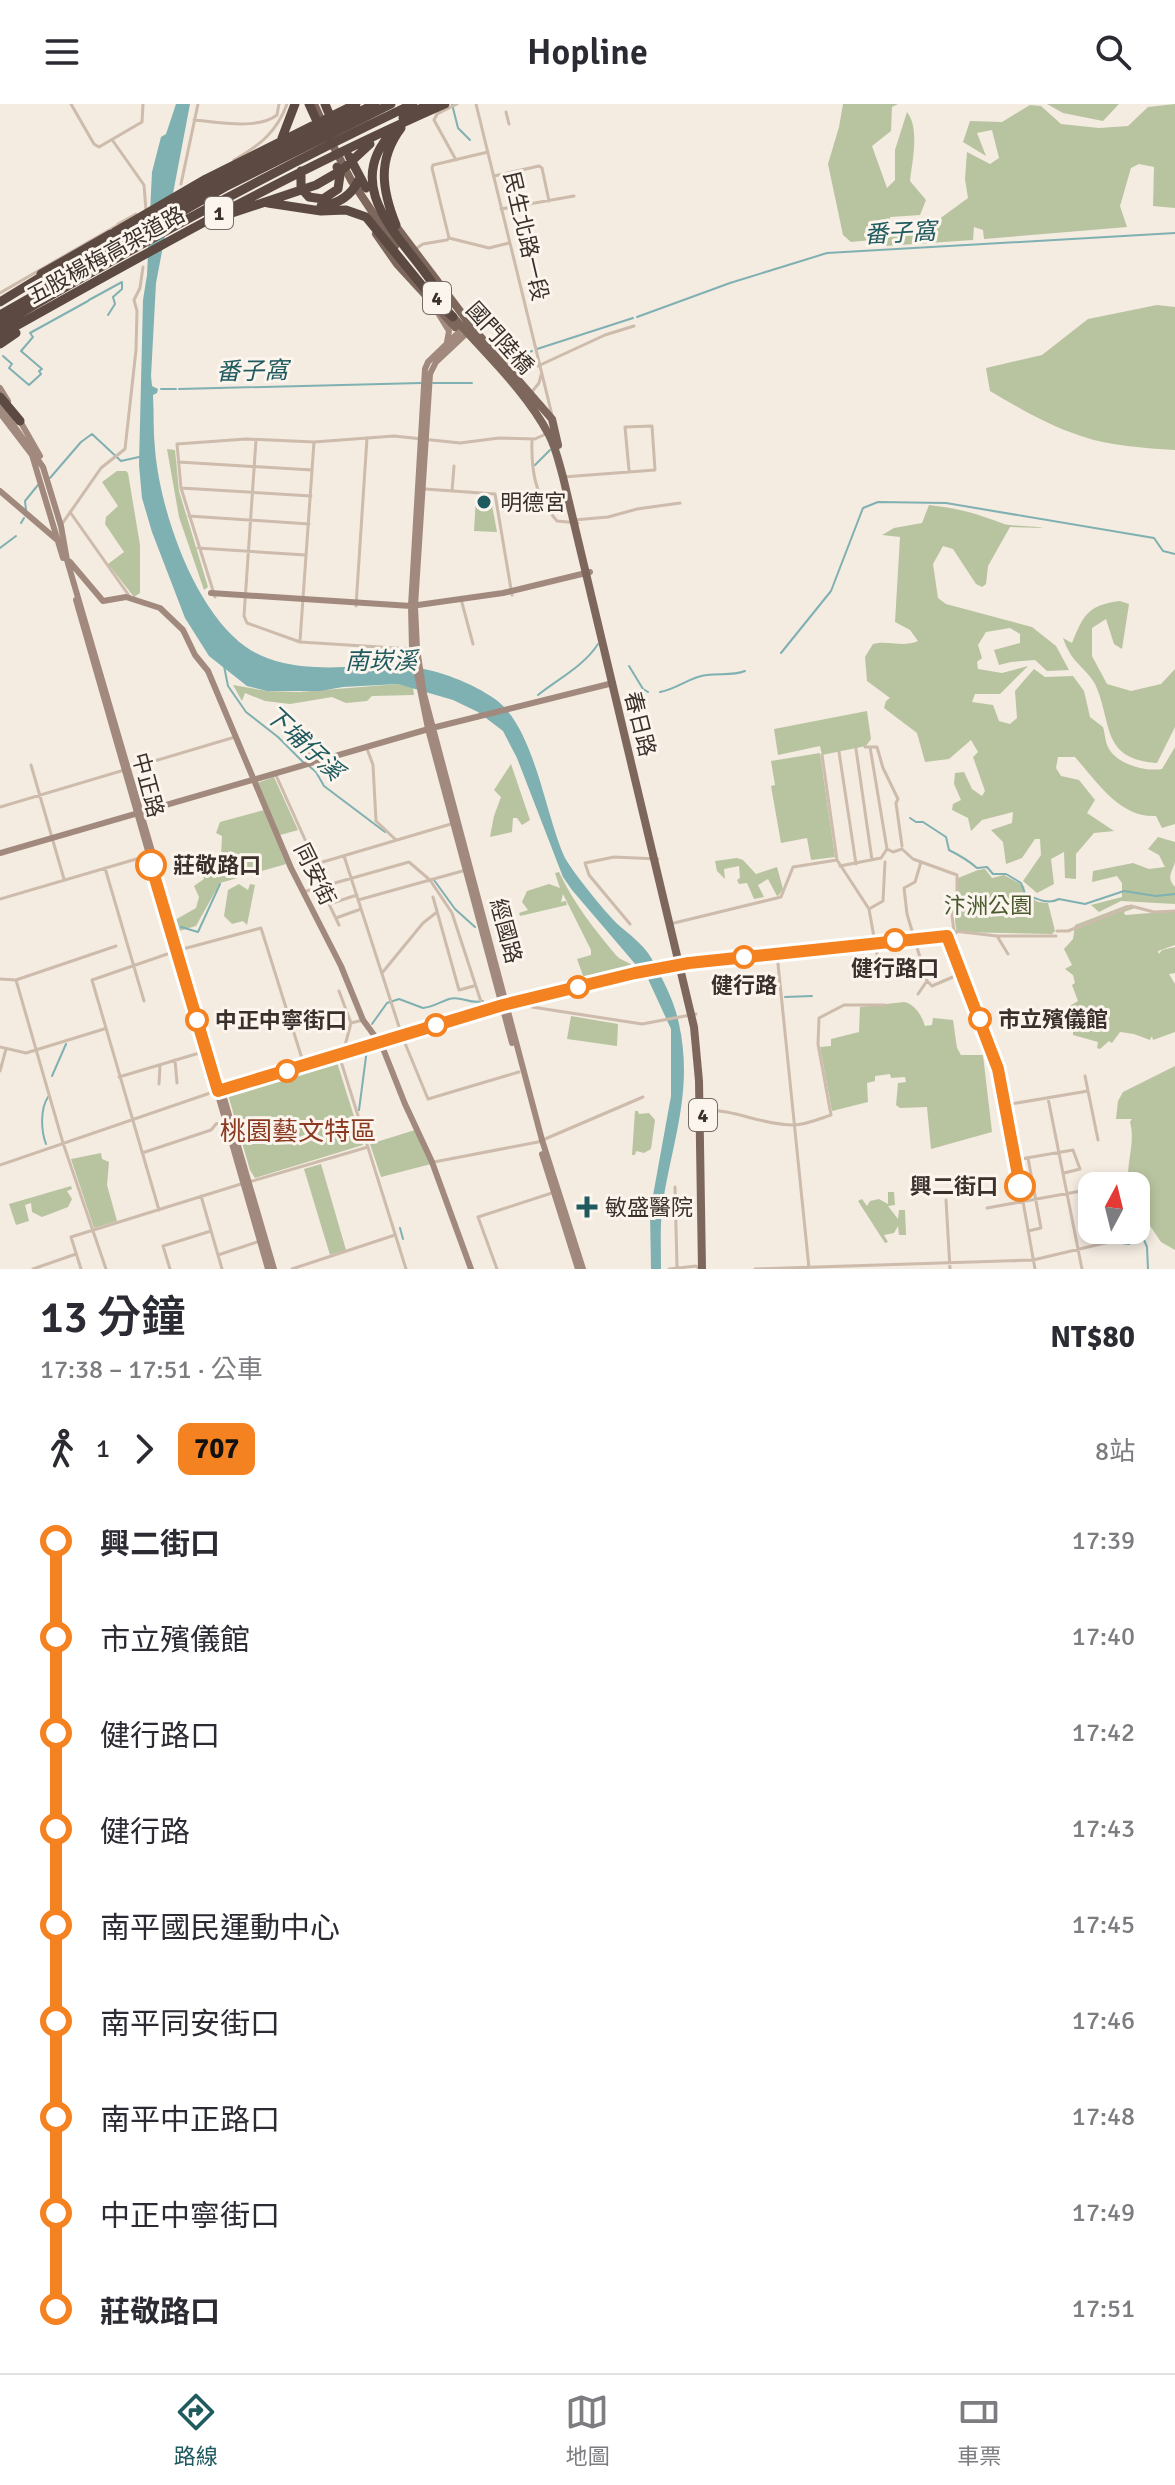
<!DOCTYPE html>
<html lang="zh-TW">
<meta charset="utf-8">
<style>
:root{--surface:#fff;--page:#f7f7f7;--text:#2b2b33;--muted:#7c7c81;--line:#e1e1e2;--accent:#1f5a5e}
body{margin:0;font-family:Signika,"Noto Sans TC",sans-serif;background:var(--page);color:var(--text);height:100vh;display:flex;flex-direction:column;font-size:30px;white-space:nowrap}
*{box-sizing:border-box;margin:0}
p{font-size:26px;color:var(--muted)}
.icon{flex:none;width:44px;height:44px;fill:none;stroke:currentColor;stroke-width:2;stroke-linecap:round;stroke-linejoin:round}
.map{position:relative;height:1165px;overflow:hidden}
.side{display:flex;flex-direction:column;background:var(--surface);flex:1}
.side>*{flex:none}
.badge{padding:0 16px;border-radius:12px;font-size:28px;line-height:52px}
.needle{width:52px;rotate:7deg}
.tools{position:absolute;left:1078px;top:1068px;display:grid;gap:16px}
.tools a{display:grid;place-items:center;width:72px;height:72px;border-radius:16px;background:var(--surface);box-shadow:0 4px 12px #0003;font-size:40px}
.map>.badge{position:absolute;translate:-50% -50%;box-shadow:0 0 0 4px #fff}
.legs{display:flex;align-items:center;gap:12px;height:88px;padding:0 40px;font-size:26px}
.legs p{margin-inline-start:auto}
.summary{display:flex;align-items:center;justify-content:space-between;height:136px;padding:0 40px}
h1{font-size:44px;font-weight:600;line-height:60px}
ul{padding:0 40px;list-style:none}
li{display:flex;align-items:center;gap:28px;height:96px;font-size:30px}
li i{display:grid;place-items:center;width:12px;height:100%;margin:0 10px;background:currentColor}
li i::after{content:'';width:20px;height:20px;margin:-10px;border:6px solid;border-radius:50%;background:var(--surface)}
li p{margin-inline-start:auto}
li:first-child i{background:linear-gradient(#0000 50%,currentColor 0)}
li:last-child i{background:linear-gradient(currentColor 50%,#0000 0)}
header{display:flex;justify-content:space-between;align-items:center;height:104px;padding:0 40px;background:var(--surface);font-size:36px;font-weight:600}
.dock{display:flex;justify-content:space-around;align-items:center;height:112px;border-top:2px solid var(--line);background:var(--surface);font-size:22px;color:var(--muted)}
.dock a{display:grid;justify-items:center;gap:4px}
.dock .selected{color:var(--accent)}
.map>svg:first-child{display:block}
</style>
<header><svg class="icon" aria-label="menu" viewBox="0 0 24 24"><path d="M4 6h16M4 12h16M4 18h16"/></svg>Hopline<svg class="icon" aria-label="search" viewBox="0 0 24 24"><circle cx="10" cy="10" r="6"/><path d="M15 15l6 6"/></svg></header>
<div class="map">
<svg width="1175" height="1165" viewBox="0 0 1175 1165">
<rect width="100%" height="100%" fill="#f4ebe1"/>
<path fill="#b8c4a0" d="M843,0H898L892,3L891,27L872,42L887,84L895,76V46L907,8C920,24 912,58 910,77L926,96L920,111L890,113L889,127H923L968,94L965,75L967,48L990,60L999,54L992,26L977,29L986,52L963,38L970,17L1002,18L1030,1L1041,2L1061,20L1099,24L1128,22L1148,3L1175,0V104L1153,102L1154,63L1139,60L1131,64L1120,102L1127,123L984,135L983,126L974,123L973,136L885,142L881,135L851,138L843,131L828,60L839,23Z
M1047,0H1119L1103,17L1063,9Z
M1157,201L1175,203V346C1144,344 1110,342 1081,332C1049,322 1019,304 990,287L986,264L1042,251L1088,215Z
M167,345L175,346L179,387L208,483L204,486L179,413Z
M117,367H126L128,369L140,441V489L134,493L108,460L124,448L105,420L106,413L118,402L102,378Z
M476,393L491,396L497,428L474,427Z
M929,401C961,405 975,409 1004,420C1010,422 1034,422 1043,424L1010,423L988,462L986,480L982,483L976,480L953,445L943,442L933,460L938,494L946,500L1032,523L1056,542L1069,566L1047,567L1035,556L1011,558L999,561L994,546L1020,539V530L1010,524L986,528L978,541L982,554L977,558L978,565L1002,569L1028,562L1000,590H975L972,598L993,601L999,617L1010,620L1017,614L1015,587L1034,565L1045,573L1073,572L1084,587L1090,613L1103,623C1105,629 1105,637 1108,643C1116,660 1145,668 1162,665L1175,643V720L1162,724L1156,712C1120,714 1097,678 1075,653H1058L1056,664L1061,672L1079,676L1095,696L1087,709L1114,727L1094,729L1076,750V775L1065,774L1064,748L1051,755L1054,780L1037,789L1023,777L1041,751L1040,735H1035L1022,754L1006,760L1003,738L991,726L1012,719L1013,708L982,716L971,727L968,714L952,706L953,700L961,696L954,680L955,669L964,668L972,685L982,692L985,687L973,653L978,648L971,636L949,655L925,658L917,629L884,604L886,597L890,594L867,577L865,553L873,540C888,536 902,544 918,537L910,526L895,518L900,433L882,431L894,424L922,419Z
M1120,497L1129,500L1122,545L1114,540L1106,515L1092,524V552L1107,580L1131,587L1161,580L1175,565V623L1157,659C1100,655 1113,619 1095,580C1089,569 1078,561 1071,551C1068,546 1065,540 1063,534L1072,539C1084,510 1088,501 1120,497Z
M398,580L413,583L414,591L372,592L367,597L346,599L332,593L290,600L265,597L245,589L242,597L233,581L267,587L299,588Z
M867,607L871,635L866,642L822,651L820,642L778,651L774,625Z
M820,649L835,753L811,756L807,734L781,739L771,682L775,681L771,657Z
M511,660L530,716L522,721L517,714H513L512,728L490,733L494,712L501,693L494,686Z
M274,673L298,726L280,731L257,679Z
M264,706L286,760L220,779L196,822L179,827L175,816L196,804L199,793L194,782L204,775L203,772L215,771L221,755L222,732L216,729L220,718Z
M1158,733L1175,738C1175,744 1175,753 1175,758C1172,769 1166,773 1175,783V800L1121,797L1099,808L1091,801L1122,793V779L1117,772L1092,778L1093,767L1133,759L1149,765L1165,763L1159,751L1148,745Z
M737,754L743,756L756,770L777,763L783,785L779,791L777,792L768,775L758,781L764,793L754,795L747,779L739,780L737,776L740,774L739,762L724,765L725,775L717,767L715,757Z
M985,765L992,774L1004,771L1024,782L1026,791L1038,798L1048,799L1055,827L1052,830L957,828C952,811 958,792 958,774L978,766Z
M559,768C573,798 594,825 615,850C620,857 629,857 635,864L585,877L577,855L591,851V846L563,790L561,798L566,797L567,801L520,812L519,809L528,806L522,798L527,787L549,780L560,784L555,769Z
M239,780L248,786L250,780L255,781L247,821L243,817L232,820L224,812L228,786Z
M1127,801L1135,804L1124,808L1125,811L1175,807V841L1158,847L1159,850L1162,846L1175,843V869L1169,870L1175,880V928L1153,936L1152,932L1150,936L1134,930L1120,928L1112,939L1109,937L1100,945L1097,944L1098,938L1073,931V925L1052,921L1046,916L1069,911L1068,903L1078,897L1072,881L1075,879L1073,871L1065,865L1072,861L1064,845L1073,835L1075,821Z
M904,898C915,900 922,912 925,922L932,921L933,914L953,916L957,944L961,951H983L992,1028L931,1045L927,1003L900,1004L896,1001L898,979L906,978L905,973L891,974L890,970L875,972V977L867,979L868,998L832,1007L820,943L831,942V935L859,928L860,903Z
M571,912L618,920L617,942L567,935Z
M336,955L363,1041L255,1074L250,1066L228,991L229,988Z
M1175,962V1146L1161,1138L1136,1101V1082H1129C1125,1060 1136,1040 1130,1018L1132,1015H1116L1118,997L1123,988Z
M635,1007H638L639,1010L649,1009L655,1016L651,1045L644,1049L636,1047L635,1051H632Z
M415,1026L431,1060L381,1073L370,1040Z
M101,1049L102,1055L109,1058L107,1081L117,1117L94,1124L71,1055Z
M321,1060L346,1146L330,1151L304,1065Z
M71,1082L72,1085L67,1087L72,1095L68,1103L42,1113L32,1108L31,1099L25,1101L29,1117L16,1121L9,1100Z
M888,1088H894L895,1101L888,1102L898,1115L899,1106H905L906,1131H899L898,1122L894,1129L884,1131L888,1138L885,1139L858,1097L862,1095L867,1102L870,1097L879,1095L888,1100Z"/>
<path fill="#7fb0b2" d="M176,0H190L156,179L151,272L152,282L158,285L157,289L153,291C154,309 153,327 155,345C160,407 194,506 246,543C266,557 291,562 315,563C346,565 379,559 411,563C439,566 472,579 495,595C535,624 545,711 565,754C572,767 610,815 622,824C635,835 646,843 654,859C664,878 675,899 679,920C694,988 671,1040 662,1105C660,1125 661,1145 661,1165H651L650,1108L671,992V925L648,875L572,786L563,773L517,654L503,627L478,608L453,596L398,580L343,583L320,587H267L247,582L209,552L185,514L152,428L142,394L139,361L143,196L147,171L152,68L161,33L166,30Z"/>
<g fill="none" stroke-linecap="round" stroke-linejoin="round">
<path stroke="#7fb0b2" stroke-width="2" d="M452,0L458,24L470,36
M89,196L122,178V185L113,193L115,200L108,211
M637,213L730,179L827,149L1175,129
M537,245L633,214
M3,252L12,260L9,264L29,281L41,270L39,267L42,265L21,247L33,233L30,229L88,197
M508,258L532,247
M433,279H472
M161,285H176
M179,285L421,279
M535,361L550,346
M50,374L81,338L92,330L121,357L139,353
M26,406L25,397L38,381
M21,419L24,414
M0,444L16,432
M781,549L831,487L863,404L878,398L946,399L1154,434L1163,447L1175,450
M224,562L228,582L246,608L278,633L304,659
M629,562L643,585L648,588
M660,588C678,585 691,572 707,571C721,569 732,572 745,567
M538,591C558,575 584,562 598,540
M309,662L316,668L324,682L385,728
M910,714L916,718H923L946,733L949,746C959,751 968,756 977,764L987,763L993,770H1006L1021,779L1025,790C1037,795 1048,801 1059,795L1085,800L1124,787L1156,792L1175,790
M434,776L455,805L475,823
M181,823L198,828L220,780
M785,893L812,892
M372,920L387,899L399,895L423,904C433,903 440,898 449,895C461,891 470,901 483,897
M52,972L66,940
M359,1006L367,945
M46,1040C41,1027 40,1005 48,993
M400,1124L403,1135
M1114,1138L1129,1140L1136,1136H1144L1147,1143L1148,1165"/>
<path stroke="#cdbbac" stroke-width="3" d="M71,0L94,40L99,43L142,18L143,0
M476,0L552,311
M506,8L509,20
M194,16C217,18 258,26 277,11L279,0
M113,37L144,81L146,106
M234,56C259,42 277,28 287,0
M456,56L434,16L437,10L457,0
M494,72L539,62L542,64L549,97
M181,80L198,0
M501,105L574,92
M118,120L136,110
M449,134L432,64L433,61L488,48
M414,146L423,140L447,136L449,134L489,144L509,139
M0,189L118,121
M538,262L605,231L634,222
M531,289L539,279L541,271
M532,335C531,368 535,392 557,417L578,419
M256,336L244,512L247,519L300,538L411,545
M178,358L312,366
M563,373L655,366L652,322L625,323L629,366
M181,384L311,392
M425,385L495,390L512,491
M452,387L454,362
M70,408L130,493
M189,412L309,420
M574,416L608,413L637,405L680,399
M62,420L101,364L125,345L136,246L137,207L134,196L140,184L143,163
M198,444L306,451
M215,493L181,384L177,340L246,335L314,338L394,332L460,339L499,334L535,335L548,329
M461,495L473,540
M356,502L367,334
M300,537L314,338
M293,616L304,631L312,658
M366,642L373,661L376,717L396,736
M865,643H877L883,664L898,695L896,699L902,742
M870,643L887,745
M856,645L872,756
M839,648L856,760
M822,651L837,756L869,805L880,867
M31,661L64,775
M275,669L316,760L451,720
M0,703L235,633
M344,752L402,932L428,995L519,968
M840,762L881,754L887,745L893,748L902,745L913,755L957,771V797L952,812L954,827L997,832L1008,850
M105,764L144,897
M303,788L409,758L430,776L452,809L484,907
M433,793L459,886L474,882
M0,795L150,751
M358,796L466,766
M869,805L883,797L885,758
M336,814L361,805
M630,820L589,771L585,759L614,753L658,755
M670,820L781,793L793,763L837,756
M339,821L329,800L357,791
M1057,827H1068L1131,802L1154,808L1175,807
M947,832L1001,974L1035,1165
M997,832H1056
M183,845L261,824L304,961
M777,850L809,1164
M382,869L423,819L437,808
M0,875L16,876L116,842
M16,876L63,1039L106,1165
M927,877L932,882L962,869
M339,887L351,919L363,916
M918,890L927,877L907,810L904,784L915,778L921,758
M528,895L532,903L642,920L696,910
M507,900L680,860L956,829
M0,943L26,949L104,925
M343,949L351,919
M339,951L406,1165
M175,956L177,979
M0,967L6,945
M1085,972L1098,1036
M119,973L206,947
M159,980L160,961
M223,986L499,902
M1048,994L1082,1165
M1005,1001L1088,987
M703,1006C734,1005 762,1021 793,1021C806,1021 819,1015 831,1011L818,940L819,914L844,901H885
M142,1049L211,1026L216,1020L223,1018
M1028,1054L1041,1124L1028,1127
M1015,1056L1073,1046L1080,1065L1064,1069
M434,1058L538,1038L643,993
M0,1061L216,987
M249,1078L368,1043
M1107,1082L1120,1080
M675,1083L677,1163
M201,1092L222,1165
M946,1096L950,1165
M987,1104L1092,1085
M159,1106L92,876L176,847
M218,1151L260,1137
M33,1165L76,1150
M81,1165L71,1133L241,1080
M170,1165L163,1142L211,1127
M292,1165L395,1131
M497,1165L478,1113L555,1088
M669,1165L696,1162L700,1165
M755,1165L1033,1156L1109,1138L1111,1126"/>
<path stroke="#a18a7d" stroke-width="6" d="M438,209L449,227L447,238
M469,227L436,258L430,270L415,502L417,545L424,590L542,1036L583,1165
M459,228L428,258L425,265L411,502L412,545L428,625L512,939
M0,284L8,297
M0,302L43,363L61,422L67,456L274,1165
M0,309L32,351L63,454
M20,317L40,352
M0,387L56,435
M70,458L103,497L126,493L160,504L183,526L195,551L208,567L291,764L341,862L363,916L382,942L405,1000L432,1058L471,1165
M211,489L411,502L503,489L590,468
M76,496L268,1165
M0,749L432,624L613,579
M542,1050L578,1165"/>
<path stroke="#7d675c" stroke-width="8" d="M314,0L324,22
M329,34L351,76L395,142
M392,117L472,223L552,315L558,341
M376,130L397,160L455,223
M449,208C483,248 525,285 549,331C556,344 559,359 563,373L694,923L699,977L702,1165"/>
<path stroke="#5c4a42" stroke-width="9" d="M309,0L320,24
M325,0L332,17
M403,14L429,0
M393,27C334,89 416,144 443,196
M282,34L295,0
M349,52L366,84
M301,67V84L309,93L323,95L338,85L340,71L337,63
M268,99L321,107L346,106L366,113L429,190L453,213
M321,102C337,100 351,92 358,77
M232,109L316,81L342,66L370,40
M396,121C382,86 377,56 401,24
M115,128L206,75L356,0
M41,170L111,130
M40,179L219,77L375,0
M0,198L44,171
M0,211L225,83L391,0
M0,221C135,142 272,67 413,0
M0,231C146,149 292,67 445,0
M0,240L16,229
M0,293L20,317"/>
</g>
<g fill="none" stroke-linecap="round" stroke-linejoin="round">
<g stroke="#fff" stroke-width="18">
<path id="line-1" d="M151,761L218,987L503,901L635,869L689,859L947,832L998,965L1020,1082"/>
</g>
<use href="#line-1" stroke="#f58220" stroke-width="12"/>
</g>
<g fill="#1f5a5e" stroke="#fbf5ee" stroke-width="3">
<circle cx="484" cy="398" r="8"/>
<path d="M583 1091h8v8h8v8h-8v8h-8v-8h-8v-8h8z"/>
</g>
<g fill="#fff" stroke="#f58220" stroke-width="4">
<circle cx="151" cy="761" r="14"/>
<circle cx="895" cy="836" r="10"/>
<circle cx="744" cy="853" r="10"/>
<circle cx="578" cy="883" r="10"/>
<circle cx="980" cy="915" r="10"/>
<circle cx="197" cy="916" r="10"/>
<circle cx="436" cy="921" r="10"/>
<circle cx="287" cy="967" r="10"/>
<circle cx="1020" cy="1082" r="14"/>
</g>
<g text-anchor="middle" dominant-baseline="central" stroke-width="6" stroke-linejoin="round" paint-order="stroke">
<g fill="#fbf5ee" stroke="#756b66" stroke-width="2">
<rect x="205" y="93" width="28" height="32" rx="6"/>
<rect x="423" y="178" width="28" height="32" rx="6"/>
<rect x="689" y="995" width="28" height="32" rx="6"/>
</g>
<g font-size="20" font-weight="bold" fill="#3b302b">
<text x="219" y="109">1</text>
<text x="437" y="194">4</text>
<text x="703" y="1011">4</text>
</g>
<g font-size="22" fill="#3b302b" stroke="#fbf5ee">
<text transform="translate(526 132) rotate(77)">民生北路一段</text>
<text transform="translate(106 151) rotate(-29)">五股楊梅高架道路</text>
<text transform="translate(500 234) rotate(48)">國門陸橋</text>
<text transform="translate(640 620) rotate(76)">春日路</text>
<text transform="translate(148 681) rotate(75)">中正路</text>
<text transform="translate(315 770) rotate(64)">同安街</text>
<text transform="translate(506 827) rotate(75)">經國路</text>
</g>
<g font-size="22" fill="#3b302b" stroke="#fbf5ee" text-anchor="start">
<text x="500" y="398">明德宮</text>
<text x="605" y="1103">敏盛醫院</text>
</g>
<g font-size="22" font-weight="bold" fill="#3b302b" stroke="#fbf5ee" text-anchor="start">
<text x="173" y="761">莊敬路口</text>
<text x="895" y="864" text-anchor="middle">健行路口</text>
<text x="744" y="881" text-anchor="middle">健行路</text>
<text x="998" y="915">市立殯儀館</text>
<text x="215" y="916">中正中寧街口</text>
<text x="998" y="1082" text-anchor="end">興二街口</text>
</g>
<g font-size="22" fill="#4a5a2e" stroke="#fbf5ee">
<text x="988" y="801">汴洲公園</text>
</g>
<g font-size="24" font-style="italic" fill="#1f5a5e" stroke="#fbf5ee">
<text transform="translate(900 129) rotate(-3)">番子窩</text>
<text transform="translate(252 267) rotate(-1)">番子窩</text>
<text x="381" y="557">南崁溪</text>
<text transform="translate(304 639) rotate(43)">下埔仔溪</text>
</g>
<g font-size="26" fill="#8c3b22" stroke="#fbf5ee">
<text x="298" y="1028">桃園藝文特區</text>
</g>
</g>
</svg>
<div class="tools">
<a><svg class="needle" viewBox="-14 -14 28 28"><path d="M0-13l5 13h-10z" fill="#e53935"/><path d="M0 13l5-13h-10z" fill="#7c7c81"/></svg></a>
</div>
</div>
<section class="side">
<div class="summary"><div><h1>13 分鐘</h1><p>17:38 – 17:51 · 公車</p></div><b>NT$80</b></div>
<div class="legs"><svg class="icon" aria-label="walk" viewBox="0 0 24 24"><circle cx="13" cy="4" r="2"/><path d="M13 8l-2 6 4 7M11 14l-3 7M7 12l3-4h3l4 4"/></svg>1<svg class="icon" aria-label="forward" viewBox="0 0 24 24"><path d="M9 5l7 7-7 7"/></svg><b class="badge" style="background:#f58220;color:#111">707</b><p>8站</p></div>
<ul>
<li><i style="color:#f58220"></i><b>興二街口</b><p>17:39</p></li>
<li><i style="color:#f58220"></i><span>市立殯儀館</span><p>17:40</p></li>
<li><i style="color:#f58220"></i><span>健行路口</span><p>17:42</p></li>
<li><i style="color:#f58220"></i><span>健行路</span><p>17:43</p></li>
<li><i style="color:#f58220"></i><span>南平國民運動中心</span><p>17:45</p></li>
<li><i style="color:#f58220"></i><span>南平同安街口</span><p>17:46</p></li>
<li><i style="color:#f58220"></i><span>南平中正路口</span><p>17:48</p></li>
<li><i style="color:#f58220"></i><span>中正中寧街口</span><p>17:49</p></li>
<li><i style="color:#f58220"></i><b>莊敬路口</b><p>17:51</p></li>
</ul>
</section>
<nav class="dock">
<a class="selected"><svg class="icon" aria-label="directions" viewBox="0 0 24 24"><path d="M12 3l9 9-9 9-9-9zM9 14v-3h6M13 9l2 2-2 2"/></svg>路線</a>
<a><svg class="icon" aria-label="map" viewBox="0 0 24 24"><path d="M3 6l6-2 6 2 6-2v14l-6 2-6-2-6 2zM9 4v14M15 6v14"/></svg>地圖</a>
<a><svg class="icon" aria-label="tickets" viewBox="0 0 24 24"><path d="M3 7h18v10H3zM15 7v10"/></svg>車票</a>
</nav>
